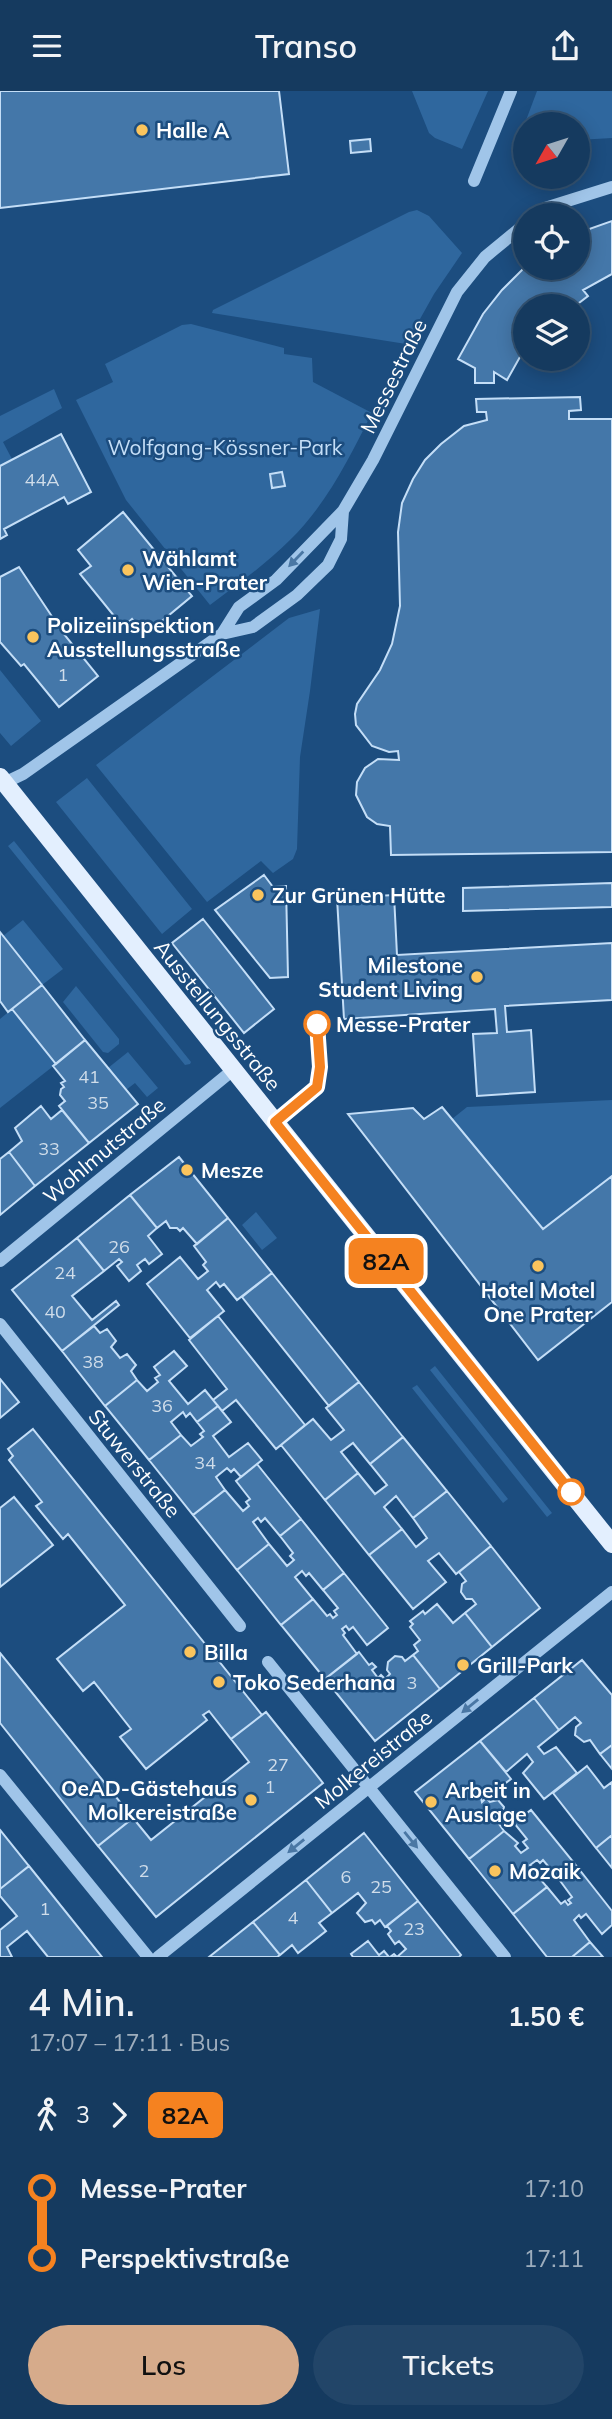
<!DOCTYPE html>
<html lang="de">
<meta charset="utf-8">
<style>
:root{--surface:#153a5f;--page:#224568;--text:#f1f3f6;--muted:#9dadbd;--line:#345474;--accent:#d6ab8b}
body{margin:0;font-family:Mulish,sans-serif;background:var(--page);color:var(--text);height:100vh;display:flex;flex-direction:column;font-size:26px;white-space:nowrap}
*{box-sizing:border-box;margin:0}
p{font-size:23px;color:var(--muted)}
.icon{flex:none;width:38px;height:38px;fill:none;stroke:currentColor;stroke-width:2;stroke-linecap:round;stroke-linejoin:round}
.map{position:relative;height:1866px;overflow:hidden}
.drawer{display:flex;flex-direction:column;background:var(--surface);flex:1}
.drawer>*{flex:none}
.badge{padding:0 14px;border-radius:10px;font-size:24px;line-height:46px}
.needle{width:46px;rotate:231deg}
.tools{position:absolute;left:513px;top:21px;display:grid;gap:14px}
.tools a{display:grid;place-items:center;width:77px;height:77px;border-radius:50%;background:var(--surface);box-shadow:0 4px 18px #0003,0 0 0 2px var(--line);font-size:35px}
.map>.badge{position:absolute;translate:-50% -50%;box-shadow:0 0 0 4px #fff}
.legs{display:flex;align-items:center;gap:10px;height:77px;padding:0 28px;font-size:23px}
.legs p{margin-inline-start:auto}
.headline{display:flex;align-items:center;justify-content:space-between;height:119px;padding:0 28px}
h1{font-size:38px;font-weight:600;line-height:52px}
.action{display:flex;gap:14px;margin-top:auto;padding:14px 28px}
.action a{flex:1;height:80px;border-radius:42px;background:var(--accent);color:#111;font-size:28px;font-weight:600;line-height:80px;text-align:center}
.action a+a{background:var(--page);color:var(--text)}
ul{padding:0 28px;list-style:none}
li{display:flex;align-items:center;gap:24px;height:70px;font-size:26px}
li i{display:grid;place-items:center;width:10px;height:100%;margin:0 9px;background:currentColor}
li i::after{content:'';width:18px;height:18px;margin:-9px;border:5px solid;border-radius:50%;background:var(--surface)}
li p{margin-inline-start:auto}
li:first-child i{background:linear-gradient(#0000 50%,currentColor 0)}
li:last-child i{background:linear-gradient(currentColor 50%,#0000 0)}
header{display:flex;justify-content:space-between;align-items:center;height:91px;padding:0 28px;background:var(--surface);font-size:32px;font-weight:600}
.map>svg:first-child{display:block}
</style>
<header><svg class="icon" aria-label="menu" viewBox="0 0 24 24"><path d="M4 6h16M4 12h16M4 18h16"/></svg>Transo<svg class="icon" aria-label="share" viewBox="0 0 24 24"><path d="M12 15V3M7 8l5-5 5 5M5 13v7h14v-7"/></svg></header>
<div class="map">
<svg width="612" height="1866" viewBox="0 0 612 1866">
<rect width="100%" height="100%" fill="#1c4d7f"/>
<path fill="#2f679e" d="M412,0H488L462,58L435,47L429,42Z
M537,0H612V47L578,49V33H525V54L519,61L516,56Z
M417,119L429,125L462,162L434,203L406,253L212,222L213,219L409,121Z
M191,233L284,257V263L312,267L313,291L372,322C349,367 327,413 290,449C266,473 238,493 210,514L126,409L76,309L113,291L105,273L182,234Z
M54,298L62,317L3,351L12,368L0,375V325Z
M320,518L310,600L300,666L297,758L293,768L273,782L261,770L207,811L96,674L289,527Z
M0,579L41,630L11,655L0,642Z
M87,687L192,818L162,843L56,711Z
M14,750L191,971L190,973L185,974L8,755Z
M23,829L63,878L42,894L3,845Z
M76,895L119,948V953L108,962L103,961L63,911Z
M12,918L56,973L0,1017V928Z
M128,961L158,997L147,1006L135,992L126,999L108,977Z
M612,1009V1085L543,1138L452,1028L467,1016Z
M256,1121L277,1147L262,1159L242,1134Z
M435,1275L552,1422L547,1426L430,1279Z
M417,1294L508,1408L503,1412L412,1297Z"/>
<path fill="#4477a9" stroke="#c4def7" stroke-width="2" d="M0,0H279L289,83L0,117Z
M370,48L371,60L351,62L350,50Z
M612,130V183L583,199L588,205L575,215H570L567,211L561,215H525V257L507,289L494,281V292H475V277L458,268L483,223L502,199L525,176L578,177V142Z
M580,306L581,319L569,320V328H612V761L391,764L390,735L377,733L367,726L356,704L357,691L365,677L378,668L399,669L398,660L389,661L372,655L356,634L355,623L357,613L380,579L392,553L400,515L398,441L402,412L413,388L425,369L441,353L464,335L487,329L486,321H477L476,308Z
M61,343L91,401L68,413L64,406L4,438L7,444L0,448V375Z
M282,381L285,395L272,397L270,383Z
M123,421L192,505L145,544L132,528L123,536L80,483L91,475L78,459Z
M19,476L63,542L98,585L59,616L24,573L21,575L0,551V486Z
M264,784L273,796L286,795L288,886L270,887L215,819Z
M612,792V816L463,820V797Z
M394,804L397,864L612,852V909L505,915L507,941L531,939L535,1001L477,1005L473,943L497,942L495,918L344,928L337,807Z
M203,828L274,918L244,942L172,852Z
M0,841L42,894L8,921L0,910Z
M42,894L85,949L56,973L12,918Z
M85,949L138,1013L89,1052L59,1015L65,1010L60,1004L61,998L64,996L61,992L65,990L53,975Z
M41,1015L51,1028L62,1019L89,1052L35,1095L9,1061L22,1050L15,1037Z
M442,1016L543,1138L612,1085V1211L538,1269L348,1023L413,1017L424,1028Z
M9,1061L35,1095L0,1124V1068Z
M179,1066L228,1127L197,1153L183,1137L180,1140L177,1137H170L166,1130L157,1137L130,1104Z
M130,1104L157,1137L148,1145L162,1163L149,1173L145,1168L137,1174L141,1180L129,1190L117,1175L122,1171L119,1168L104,1180L77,1147Z
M228,1127L272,1182L237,1209L224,1193L220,1196L216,1191L207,1199L224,1220L190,1247L147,1193L180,1166L198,1188L208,1180L203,1174L206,1171L194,1155Z
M77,1147L104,1180L72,1205L92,1229L116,1210L119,1214L62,1260L12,1199Z
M272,1182L359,1291L329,1315L242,1206Z
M218,1225L305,1334L276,1358L236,1309L222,1320L213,1309L227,1298L189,1249Z
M94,1235L100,1242L107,1238L116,1250L111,1256L120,1267L127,1263L136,1274L131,1280L137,1289L105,1315L62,1260Z
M174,1260L187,1275L169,1290L188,1313L205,1299L218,1315L197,1331L190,1322L186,1326L183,1321L171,1331L181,1344L149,1369L105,1315L137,1289L147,1300L158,1291L155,1287L160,1284L154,1276Z
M0,1288L19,1311L0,1327Z
M359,1291L403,1346L370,1373L353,1352L341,1361L358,1382L325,1409L281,1354L313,1328L331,1349L344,1339L326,1317Z
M218,1315L231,1331L213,1345L229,1366L248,1352L262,1369L241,1386L234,1378L231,1381L227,1377L216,1386L225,1399L193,1424L149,1369L181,1344L191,1355L203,1346L200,1343L204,1340L197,1331Z
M33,1338L262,1624L231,1648L209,1620L203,1624L207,1629L146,1678L120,1646L131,1638L94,1591L83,1600L57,1568L125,1514L68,1443L63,1448L36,1415L42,1411L9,1369L13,1365L8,1358Z
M403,1346L447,1400L413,1427L396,1405L384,1416L402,1438L369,1464L325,1409L358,1382L375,1403L387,1394L370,1373Z
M257,1373L301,1428L280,1445L265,1427L261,1431L258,1427L253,1431L269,1453L237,1479L193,1424L225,1399L243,1420L249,1415L246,1411L250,1408L236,1390Z
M447,1400L491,1455L456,1483L439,1462L428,1470L446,1491L413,1518L369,1464L402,1438L416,1456L427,1447L413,1427Z
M14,1406L53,1454L0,1496V1417Z
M301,1428L344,1482L323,1499L309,1482L306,1485L302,1480L295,1486L313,1508L281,1534L237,1479L269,1453L287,1475L294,1469L290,1465L293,1462L280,1445Z
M491,1455L540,1517L492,1556L465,1522L476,1513L472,1508H466L461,1501L462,1493L466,1490L459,1481Z
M344,1482L388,1537L367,1554L353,1536L349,1539L346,1535L342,1538L345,1542L343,1544L357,1563L325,1588L281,1534L313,1508L327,1525L330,1523L333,1527L337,1524L334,1520L338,1517L323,1499Z
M437,1513L453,1532L465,1522L492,1556L440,1598L413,1564L418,1560L414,1554L420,1549L410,1536L413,1533L410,1530L423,1520L425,1523Z
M359,1561L369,1574L372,1572L376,1576L372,1579L378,1587L381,1584L385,1588L390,1583L387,1579L388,1571L395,1565L402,1566L405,1570L413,1564L440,1598L375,1650L325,1588Z
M0,1562L133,1727L98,1755L0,1632Z
M582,1569L612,1604V1654L600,1663L590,1649L584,1651L575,1644L576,1636L581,1632L575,1626L559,1639L534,1607Z
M534,1607L559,1639L538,1656L544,1663L556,1656L577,1682L544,1708L523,1682L533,1671L527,1663L506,1681L480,1650Z
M266,1621L323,1692L156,1826L98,1755L133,1727L151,1749L249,1671L231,1648Z
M480,1650L511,1688L495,1700L493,1697L481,1707L482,1711L486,1707L490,1711L498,1709L504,1716L502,1723L494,1726L504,1740L469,1768L415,1701Z
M612,1654V1678L600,1663Z
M587,1675L604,1697L612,1691V1744L596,1757L553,1702Z
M531,1719L575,1773L558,1787L543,1769L540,1772L537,1769L530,1774L543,1786L540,1788L547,1796L513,1823L469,1768L504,1740L518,1752L515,1755L521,1762L528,1757L523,1751L527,1748L514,1732Z
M0,1739L29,1775L0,1798Z
M364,1742L418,1810L385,1836L380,1829L375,1833L372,1829L365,1831L357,1822L366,1812L358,1802L332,1822L306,1789Z
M612,1744V1777L596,1757Z
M575,1773L612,1820V1834L602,1843L586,1823L581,1827L579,1824L574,1829L590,1851L572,1866H547L513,1823L547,1796L561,1813L565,1810L568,1814L571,1812L568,1809L572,1806L558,1787Z
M29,1775L102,1866H48L27,1840L7,1856L12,1866H0V1839L17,1825L0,1805V1798Z
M306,1789L332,1822L319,1832L326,1840L298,1862L292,1854L280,1864L253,1831Z
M418,1810L461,1864L459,1866H390L394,1863L397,1866L406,1858L399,1850L395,1853L388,1843L391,1840L387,1835Z
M253,1831L280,1864L277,1866H209Z
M368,1850L379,1864L384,1860L389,1866H353L351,1863Z
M590,1851L603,1866H572Z"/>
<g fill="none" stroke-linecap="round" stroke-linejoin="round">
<path stroke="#a0c5e9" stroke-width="12" d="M474,90L511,0
M536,124L545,117L612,96
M222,543L253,536L297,504L328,474L341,448L343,420L373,369L457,201L485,166L525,133
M0,694L23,683L222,543L239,516L276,489L343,420
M0,1170L233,979
M0,1233L240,1535
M268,1571L505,1866
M0,1684L148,1866
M158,1866L612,1501"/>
<path stroke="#e3effe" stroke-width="18" d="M0,686L612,1453"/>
</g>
<defs><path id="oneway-solid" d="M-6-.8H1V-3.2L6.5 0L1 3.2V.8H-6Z" transform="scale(1.75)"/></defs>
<g fill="#4a77a4">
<use href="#oneway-solid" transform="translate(296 468) rotate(134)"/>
<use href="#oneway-solid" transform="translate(470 1615) rotate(141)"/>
<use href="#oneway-solid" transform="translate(411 1749) rotate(51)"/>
<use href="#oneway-solid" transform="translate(296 1755) rotate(141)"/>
</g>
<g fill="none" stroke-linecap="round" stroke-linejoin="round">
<g stroke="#fff" stroke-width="16">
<path id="line-1" d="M317,933L320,976L317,996L275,1031L571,1401"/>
</g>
<use href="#line-1" stroke="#f58220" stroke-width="10"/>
</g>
<g fill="#fac45d" stroke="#1c4d7f" stroke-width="2.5">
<circle cx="142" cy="39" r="7"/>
<circle cx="128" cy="479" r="7"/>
<circle cx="33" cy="546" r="7"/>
<circle cx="258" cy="804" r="7"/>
<circle cx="477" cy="886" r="7"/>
<circle cx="187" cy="1079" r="7"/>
<circle cx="538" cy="1175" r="7"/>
<circle cx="190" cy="1561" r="7"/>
<circle cx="463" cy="1574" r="7"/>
<circle cx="219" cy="1591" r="7"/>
<circle cx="251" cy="1709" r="7"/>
<circle cx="431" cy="1711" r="7"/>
<circle cx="495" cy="1780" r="7"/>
</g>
<g fill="#fff" stroke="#f58220" stroke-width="3.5">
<circle cx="317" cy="933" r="12"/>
<circle cx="571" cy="1401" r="12"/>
</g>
<g text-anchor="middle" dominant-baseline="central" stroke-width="5" stroke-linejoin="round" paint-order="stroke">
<g font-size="18" fill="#d0ddea">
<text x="42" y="388">44A</text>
<text x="63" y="583">1</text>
<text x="89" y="985">41</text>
<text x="98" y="1011">35</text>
<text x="49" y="1057">33</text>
<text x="119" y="1155">26</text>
<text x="65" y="1181">24</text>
<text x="55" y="1220">40</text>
<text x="93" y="1270">38</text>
<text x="162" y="1314">36</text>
<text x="205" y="1371">34</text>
<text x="412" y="1591">3</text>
<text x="278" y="1673">27</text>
<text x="270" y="1695">1</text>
<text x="144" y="1779">2</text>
<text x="346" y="1785">6</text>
<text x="381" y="1795">25</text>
<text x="45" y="1817">1</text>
<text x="293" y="1826">4</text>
<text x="414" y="1837">23</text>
</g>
<g font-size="21" font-weight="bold" fill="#fff" stroke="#1c4d7f" text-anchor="start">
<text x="156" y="39">Halle A</text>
<text x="142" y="467">Wählamt<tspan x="142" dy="24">Wien-Prater</tspan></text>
<text x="47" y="534">Polizeiinspektion<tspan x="47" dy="24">Ausstellungsstraße</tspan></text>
<text x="272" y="804">Zur Grünen Hütte</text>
<text x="463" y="874" text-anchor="end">Milestone<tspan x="463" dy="24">Student Living</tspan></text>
<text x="201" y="1079">Mesze</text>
<text x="538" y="1199" text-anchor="middle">Hotel Motel<tspan x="538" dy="24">One Prater</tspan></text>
<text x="204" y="1561">Billa</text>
<text x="477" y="1574">Grill-Park</text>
<text x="233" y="1591">Toko Sederhana</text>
<text x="237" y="1697" text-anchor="end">OeAD-Gästehaus<tspan x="237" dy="24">Molkereistraße</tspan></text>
<text x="445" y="1699">Arbeit in<tspan x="445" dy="24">Auslage</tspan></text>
<text x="509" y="1780">Mozaik</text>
</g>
<g font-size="21" fill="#fff" stroke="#1c4d7f">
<text transform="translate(393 285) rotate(-64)">Messestraße</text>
<text transform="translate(218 924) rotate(51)">Ausstellungsstraße</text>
<text transform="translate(104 1059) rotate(-40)">Wohlmutstraße</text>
<text transform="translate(135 1372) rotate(51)">Stuwerstraße</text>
<text transform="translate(373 1668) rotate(-39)">Molkereistraße</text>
</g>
<g font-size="21" fill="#c4def7" stroke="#1c4d7f">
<text x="225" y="356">Wolfgang-Kössner-Park</text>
</g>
<g font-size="21" font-weight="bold" fill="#fff" stroke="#1c4d7f" text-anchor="start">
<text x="336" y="933">Messe-Prater</text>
</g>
</g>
</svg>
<div class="tools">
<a><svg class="needle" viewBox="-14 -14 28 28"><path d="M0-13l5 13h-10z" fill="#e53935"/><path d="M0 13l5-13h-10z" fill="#9dadbd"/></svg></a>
<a><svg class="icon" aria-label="locate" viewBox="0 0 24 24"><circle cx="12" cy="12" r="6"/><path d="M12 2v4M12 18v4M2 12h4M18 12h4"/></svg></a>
<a><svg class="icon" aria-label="layers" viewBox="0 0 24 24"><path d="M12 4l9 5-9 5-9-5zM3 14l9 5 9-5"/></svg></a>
</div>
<b class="badge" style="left:386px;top:1170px;background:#f58220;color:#111">82A</b>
</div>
<section class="drawer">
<div class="headline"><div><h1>4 Min.</h1><p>17:07 – 17:11 · Bus</p></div><b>1.50 €</b></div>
<div class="legs"><svg class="icon" aria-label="walk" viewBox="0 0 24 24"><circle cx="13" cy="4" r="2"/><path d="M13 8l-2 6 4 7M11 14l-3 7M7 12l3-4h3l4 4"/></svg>3<svg class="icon" aria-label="forward" viewBox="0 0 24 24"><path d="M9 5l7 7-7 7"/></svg><b class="badge" style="background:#f58220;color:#111">82A</b></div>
<ul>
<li><i style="color:#f58220"></i><b>Messe-Prater</b><p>17:10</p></li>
<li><i style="color:#f58220"></i><b>Perspektivstraße</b><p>17:11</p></li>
</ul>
<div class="action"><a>Los</a><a>Tickets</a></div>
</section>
